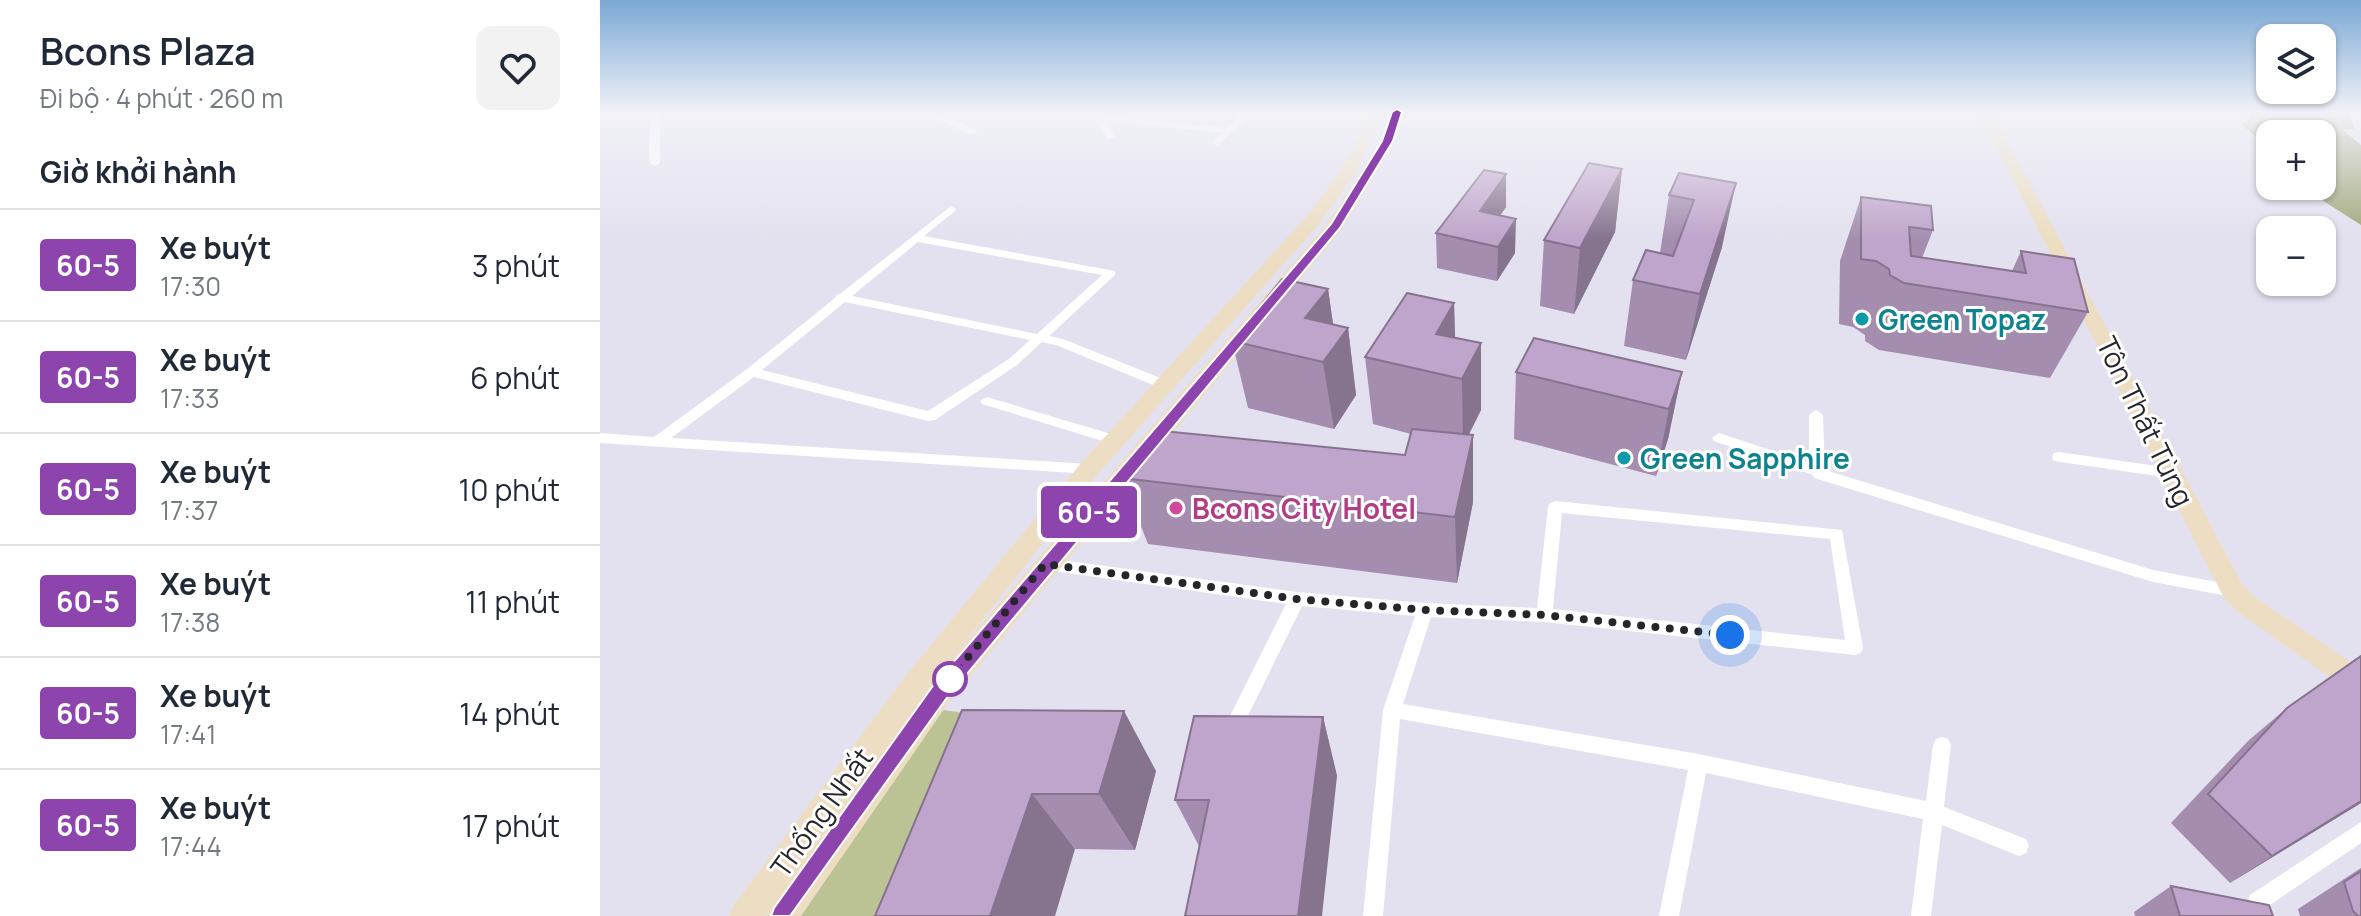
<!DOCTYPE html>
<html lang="vi">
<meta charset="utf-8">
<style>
:root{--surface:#fff;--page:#f2f2f3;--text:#1f2937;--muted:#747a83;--line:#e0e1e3}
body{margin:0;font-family:Manrope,sans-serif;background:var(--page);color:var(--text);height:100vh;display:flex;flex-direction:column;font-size:30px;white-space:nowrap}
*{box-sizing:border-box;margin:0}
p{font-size:26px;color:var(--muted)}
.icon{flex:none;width:44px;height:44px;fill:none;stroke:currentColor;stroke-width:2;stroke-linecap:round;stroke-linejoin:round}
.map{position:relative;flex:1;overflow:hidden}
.sheet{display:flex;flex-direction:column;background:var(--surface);width:600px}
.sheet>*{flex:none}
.badge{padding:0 16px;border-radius:6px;font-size:28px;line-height:52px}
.buttons{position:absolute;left:1656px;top:24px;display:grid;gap:16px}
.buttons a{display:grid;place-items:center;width:80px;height:80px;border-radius:16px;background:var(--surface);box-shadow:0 2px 6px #0004;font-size:40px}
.you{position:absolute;width:40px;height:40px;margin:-20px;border:6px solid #fff;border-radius:50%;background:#1a73e8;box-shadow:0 0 0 12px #1a73e833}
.map>.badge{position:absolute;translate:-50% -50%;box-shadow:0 0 0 4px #fff}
h2{padding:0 40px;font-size:30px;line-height:72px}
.round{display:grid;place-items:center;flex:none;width:84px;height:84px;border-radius:16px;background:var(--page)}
.overview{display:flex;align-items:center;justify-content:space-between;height:136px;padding:0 40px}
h1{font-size:38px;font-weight:600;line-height:60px}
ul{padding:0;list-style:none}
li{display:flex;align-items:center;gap:24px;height:112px;padding:0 40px;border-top:2px solid var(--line)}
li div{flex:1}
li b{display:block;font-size:30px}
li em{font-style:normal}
li .badge{min-width:88px;font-weight:700;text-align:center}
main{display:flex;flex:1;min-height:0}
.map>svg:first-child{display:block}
</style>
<main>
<section class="sheet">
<div class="overview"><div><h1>Bcons Plaza</h1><p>Đi bộ · 4 phút · 260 m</p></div><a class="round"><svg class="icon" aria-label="heart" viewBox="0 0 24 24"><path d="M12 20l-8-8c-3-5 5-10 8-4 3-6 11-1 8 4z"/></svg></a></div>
<h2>Giờ khởi hành</h2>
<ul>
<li><span class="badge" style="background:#8e44ad;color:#fff">60-5</span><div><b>Xe buýt</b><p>17:30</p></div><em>3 phút</em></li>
<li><span class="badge" style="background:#8e44ad;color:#fff">60-5</span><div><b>Xe buýt</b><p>17:33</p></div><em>6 phút</em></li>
<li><span class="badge" style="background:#8e44ad;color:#fff">60-5</span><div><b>Xe buýt</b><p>17:37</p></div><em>10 phút</em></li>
<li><span class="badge" style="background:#8e44ad;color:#fff">60-5</span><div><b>Xe buýt</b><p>17:38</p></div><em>11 phút</em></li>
<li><span class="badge" style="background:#8e44ad;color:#fff">60-5</span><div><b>Xe buýt</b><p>17:41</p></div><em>14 phút</em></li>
<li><span class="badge" style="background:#8e44ad;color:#fff">60-5</span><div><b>Xe buýt</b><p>17:44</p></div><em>17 phút</em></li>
</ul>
</section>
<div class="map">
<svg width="1761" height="916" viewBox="0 0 1761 916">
<rect width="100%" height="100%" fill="#e3e1ef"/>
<path fill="#bbc395" d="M329,708L429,722L342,916H187Z"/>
<path fill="#9fa679" d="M1637,112H1749L1754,129L1743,130L1761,145V225L1700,186H1722V134H1670V148L1641,124L1647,122L1651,116Z"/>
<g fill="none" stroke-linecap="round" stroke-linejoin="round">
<path fill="#fff" fill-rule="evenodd" d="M50,112H60V163L55,166L50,163L49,156Z
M312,112C335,111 359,119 378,132L370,134L339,120Z
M499,112H507V115L627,128L643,112H653L617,146L612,143L622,133L505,120L516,137L508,139L495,122L494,117Z
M704,112L774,115L779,118L774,121L709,115Z
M351,206L356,209L355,211L324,236L515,271V275L449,336L463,339L568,381L569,384L568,387H558L456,345L442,342L417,365L335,420L328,421L154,377L71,438L489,464L496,469L494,473L489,474L0,443V433L54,437L147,369L235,298L236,295L240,294ZM318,242L502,275L437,334L252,296ZM245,302L430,340L409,359L328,411L162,370Z
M387,397L521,437L523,440L516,445L382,404L380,401Z
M1216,410L1223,415L1225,470L1553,570L1633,585L1639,586L1641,591L1639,596L1633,597L1553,582L1214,478L1213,475L1114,441L1112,438L1119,433L1209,463V415Z
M1459,452L1571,468L1578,473L1571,478L1454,461L1452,457L1454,453Z
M955,501L1242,530L1263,648L1261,653L1255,655L944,622L831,617L803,704L1099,754L1326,801L1333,745L1336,739L1342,737L1348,739L1351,745L1344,807L1426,839L1429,846L1426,853L1419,856L1342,825L1331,916H1311L1323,819L1106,773L1079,916H1059L1088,770L800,719L783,916H763L783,710L815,616L702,606L638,736L632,738L626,736L623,730L686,604L446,570L441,568L438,564L441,560L446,558L697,592L825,603L937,608L948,507L950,503ZM962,513L1230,539L1245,640L953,609Z
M1761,822V843L1664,909L1657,912L1650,909L1647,902L1650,895Z"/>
<path fill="#eddec3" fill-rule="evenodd" d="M770,112H784L756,172L719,224L497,475L351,659L728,223L781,141L790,112H804L795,141L741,230L349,702L201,916H166L168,912L165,916H129L134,905L307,674L481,463L707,216L741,171Z
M1378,112H1392L1642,584L1656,598L1761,669V696L1751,692L1638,612L1624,598C1541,436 1462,273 1378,112Z"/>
</g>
<path fill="#a48daf" d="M1022,169L1015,232L974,314L940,306L944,240Z
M1079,173L1122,247L1086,360L1024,346L1033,280L1060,253L1069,195Z
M906,174V207L900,215L915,253L897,281L837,268L836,233Z
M1261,197L1333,230L1322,258L1412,271L1421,251L1488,312L1450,378L1279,350L1265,341V335L1253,327L1239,324L1240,261Z
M728,289L733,324L748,328L756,395L734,429L648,408L632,341Z
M854,303L855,338L881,410L869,434L873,435V502L857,583L548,544L522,478L805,455L811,434L773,424L765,357Z
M916,372H1082L1068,439L1056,476L914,439Z
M1687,708L1761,803L1630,883L1571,823L1649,740Z
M362,710L556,771L535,850L475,849Z
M723,717L737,776L599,846L575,800Z
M1761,868V916H1700L1698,909Z
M1571,886L1673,916H1535L1534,912Z"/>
<path fill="#86738e" d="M1022,169L1015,232L974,314L980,248Z
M906,174V207L880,245V211Z
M1136,183L1122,247L1086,360L1100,294Z
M916,219L915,253L897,281L898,247Z
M728,289L736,345L748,328L756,395L734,429L723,362L705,318Z
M854,303L856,370L836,334Z
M881,343V410L863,446L862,379Z
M1082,372L1068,439L1056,476L1069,409Z
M873,435V502L857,583L855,517Z
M524,711L556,771L535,850L499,794Z
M723,717L737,776L722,916H698Z
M432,794L475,849L455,916H390Z
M1761,801V803L1630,883L1672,856Z"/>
<path fill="#bfa4cb" stroke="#86738e" stroke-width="2" d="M989,163L1022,169L980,248L944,240Z
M884,170L906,174L880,211L916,219L898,247L836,233Z
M1079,173L1136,183L1100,294L1033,280L1046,250L1073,256L1094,200L1069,195Z
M1261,197L1331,206L1333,230L1309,227L1311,256L1426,273L1421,251L1474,259L1488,312L1304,283L1290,275L1289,269L1276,261L1261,259Z
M682,279L728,289L705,318L748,328L723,362L632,341Z
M807,293L854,303L836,334L881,343L862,379L765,357Z
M934,338L1082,372L1069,409L916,372Z
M812,429L873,435L855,517L522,478L563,431L805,455Z
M1761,656V801L1672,856L1608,794L1687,708Z
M362,710L524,711L499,794H432L390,916H275Z
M594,716L723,717L698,916H585L609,800H575Z
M1761,871V916H1758L1753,911L1744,882Z
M1571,886L1669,905L1673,916H1580Z"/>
<linearGradient id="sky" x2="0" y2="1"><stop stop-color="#7aa8d5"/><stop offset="0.47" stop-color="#f2f2f8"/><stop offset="1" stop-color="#f2f2f8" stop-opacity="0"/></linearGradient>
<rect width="1761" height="240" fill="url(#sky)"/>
<path fill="#8e44ad" stroke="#fff" stroke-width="2" d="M797,109L802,112L793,141L740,228L346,699L190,916H171L174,908L332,687L731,224L782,141L792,112Z"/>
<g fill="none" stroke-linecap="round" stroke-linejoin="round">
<path stroke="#26252a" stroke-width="8" stroke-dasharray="0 14.4" d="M350,679L445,564L697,599L825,610L944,615L1130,635"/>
</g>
<g fill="#0f9aa8" stroke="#fff" stroke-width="3">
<circle cx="1262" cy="319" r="8"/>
<circle cx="1024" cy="458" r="8"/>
</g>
<circle fill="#d1479c" stroke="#fff" stroke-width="3" cx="576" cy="508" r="8"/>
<circle fill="#fff" stroke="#8e44ad" stroke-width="4" cx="350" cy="679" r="16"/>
<g text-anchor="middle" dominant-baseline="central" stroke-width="6" stroke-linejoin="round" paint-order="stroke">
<g font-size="28" font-weight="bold" fill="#0d838f" stroke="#fff" text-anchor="start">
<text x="1278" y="319">Green Topaz</text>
<text x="1040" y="458">Green Sapphire</text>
</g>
<g font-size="28" fill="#26252a" stroke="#fff">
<text transform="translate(1546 421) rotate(64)">Tôn Thất Tùng</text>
<text transform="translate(221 812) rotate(-54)">Thống Nhất</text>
</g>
<g font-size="28" font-weight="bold" fill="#b23c85" stroke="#fff" text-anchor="start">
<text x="592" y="508">Bcons City Hotel</text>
</g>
</g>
</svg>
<div class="buttons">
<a><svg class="icon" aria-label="layers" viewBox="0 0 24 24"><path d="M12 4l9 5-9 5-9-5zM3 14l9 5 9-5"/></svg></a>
<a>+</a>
<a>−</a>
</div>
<div class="you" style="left:1130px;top:635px"></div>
<b class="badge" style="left:489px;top:512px;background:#8e44ad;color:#fff">60-5</b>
</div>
</main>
